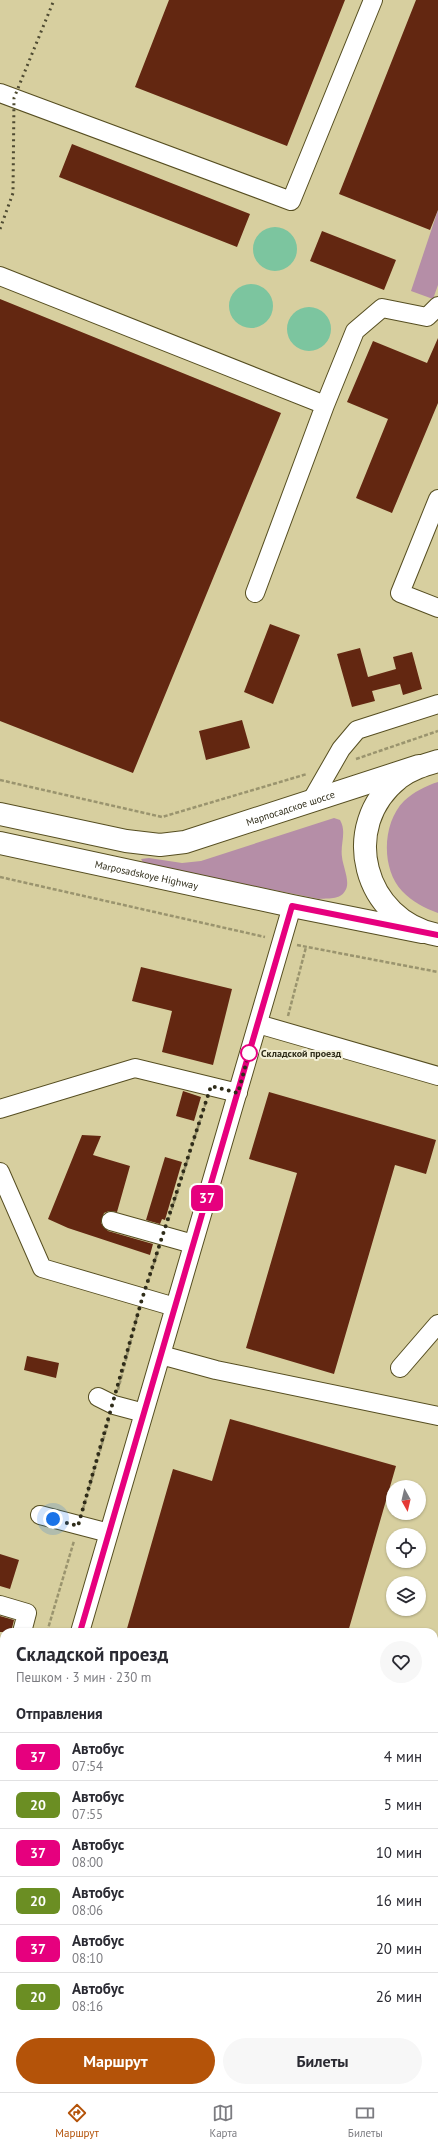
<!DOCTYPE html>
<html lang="ru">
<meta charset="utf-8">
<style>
:root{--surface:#fff;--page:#f7f7f7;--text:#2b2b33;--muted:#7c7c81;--line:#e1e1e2;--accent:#b45309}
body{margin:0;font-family:"PT Sans",sans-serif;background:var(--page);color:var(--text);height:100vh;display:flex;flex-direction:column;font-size:15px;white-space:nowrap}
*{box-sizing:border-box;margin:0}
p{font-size:13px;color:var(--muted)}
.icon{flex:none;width:22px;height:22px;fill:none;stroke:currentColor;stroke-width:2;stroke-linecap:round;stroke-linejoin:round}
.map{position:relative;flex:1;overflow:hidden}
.details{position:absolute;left:0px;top:1628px;width:438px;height:464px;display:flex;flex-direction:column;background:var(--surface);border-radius:12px 12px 0 0;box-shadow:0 1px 3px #0004}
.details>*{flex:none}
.badge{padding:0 8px;border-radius:6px;font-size:14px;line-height:26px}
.needle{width:26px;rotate:172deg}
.tools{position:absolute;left:386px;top:1480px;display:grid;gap:8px}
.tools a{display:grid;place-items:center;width:40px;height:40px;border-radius:50%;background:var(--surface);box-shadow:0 1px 3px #0004;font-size:20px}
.you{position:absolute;width:20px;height:20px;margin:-10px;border:3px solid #fff;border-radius:50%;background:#1a73e8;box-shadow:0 0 0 6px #1a73e833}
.map>.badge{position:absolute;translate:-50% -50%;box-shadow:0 0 0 2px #fff}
h2{padding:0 16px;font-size:15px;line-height:36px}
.round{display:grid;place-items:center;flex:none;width:42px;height:42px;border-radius:21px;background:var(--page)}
.headline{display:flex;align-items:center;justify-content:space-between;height:68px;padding:0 16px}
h1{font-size:19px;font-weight:600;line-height:30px}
.cta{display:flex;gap:8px;margin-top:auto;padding:8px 16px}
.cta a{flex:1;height:46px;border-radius:24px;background:var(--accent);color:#fff;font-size:16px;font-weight:600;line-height:46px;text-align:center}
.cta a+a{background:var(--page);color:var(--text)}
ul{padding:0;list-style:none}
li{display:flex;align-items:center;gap:12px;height:48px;padding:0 16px;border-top:1px solid var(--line)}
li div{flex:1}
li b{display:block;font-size:15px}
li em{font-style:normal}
li .badge{min-width:44px;font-weight:700;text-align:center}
.menu{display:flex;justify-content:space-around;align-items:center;height:56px;border-top:1px solid var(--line);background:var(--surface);font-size:11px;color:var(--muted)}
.menu a{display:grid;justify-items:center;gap:2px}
.menu .active{color:var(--accent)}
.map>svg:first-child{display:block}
</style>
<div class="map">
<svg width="438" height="2092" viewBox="0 0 438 2092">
<rect width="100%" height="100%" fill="#d7cf9f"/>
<path fill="#b58ea7" d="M438,210V285L433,299L411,291Z
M438,782V913C424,908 413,902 402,891C381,869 382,823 404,801C414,792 425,786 438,782Z
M334,818L340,820C347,832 340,844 342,857C343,867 351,883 345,891C340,900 327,898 319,899L144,864L141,859L149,858L182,863L201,861Z"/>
<path fill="#7cc59f" d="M253 249a22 22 0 1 1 44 0a22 22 0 1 1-44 0Z
M229 306a22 22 0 1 1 44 0a22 22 0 1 1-44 0Z
M287 329a22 22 0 1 1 44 0a22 22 0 1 1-44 0Z"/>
<path fill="#632711" d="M169,0H345L287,146L135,87Z
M416,0H438V210L430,230L339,194Z
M72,144L250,214L237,247L59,177Z
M322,231L396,260L384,290L310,261Z
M0,299L281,413L133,773L0,721Z
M438,338V403L392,513L356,498L388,419L347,402L373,341L427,363Z
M270,624L300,635L273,704L244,692Z
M360,648L368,677L396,669L393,657L412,652L422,689L403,695L400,684L372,691L375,701L352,707L337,654Z
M242,720L250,748L206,760L199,731Z
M141,967L232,989L213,1065L162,1052L172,1011L132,1001Z
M183,1091L201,1097L194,1121L176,1116Z
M269,1092L436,1140L426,1174L395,1165L334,1374L246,1348L297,1173L249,1159Z
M82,1135L101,1136L93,1155L130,1166L117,1212L109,1211L104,1213L101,1223L108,1231L153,1244L150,1255L68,1228L48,1219Z
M165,1157L182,1162L165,1220L162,1219L160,1224L146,1220Z
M27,1356L59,1363L56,1378L24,1370Z
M230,1419L396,1466L348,1632H126L173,1469L212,1481Z
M0,1554L19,1560L10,1589L0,1586Z
M0,1616L14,1620L11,1632H0Z"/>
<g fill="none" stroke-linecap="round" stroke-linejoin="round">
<g stroke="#564e21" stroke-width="20">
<path id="minor" d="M0,93L291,201L373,0
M0,276L325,405L255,593
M325,405L355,331L382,308L427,317L438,306
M438,499L400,593L438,608
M310,803L341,749L357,730L438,704
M258,1024L438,1076
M0,1109L135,1068L238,1093
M0,1172L42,1268L175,1307
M111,1221L193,1244
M161,1355L216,1370L438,1416
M400,1368L438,1324
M98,1397L114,1405L144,1413
M40,1515L109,1533
M0,1605L27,1613L22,1632
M80,1632L292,906
M0,1690L4,1691
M434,1697L438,1683
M0,1924L4,1910
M434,1997L438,1995
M316,2092L320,2088"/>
</g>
<g stroke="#564e21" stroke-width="24">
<g id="major">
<path d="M438,761C424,765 411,769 399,778C338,826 364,921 438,935"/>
<path id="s1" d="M0,814L126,841L160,845L185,842L419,766"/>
<path id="s2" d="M0,843L292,906L422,932"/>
</g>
</g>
<path stroke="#9a946e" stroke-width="2.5" stroke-dasharray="4 2" stroke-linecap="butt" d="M356,759L438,731
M0,780L162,817L307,774
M0,877L265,937
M297,945L438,972
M288,1016L306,947
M168,1221L206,1102
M148,1282L158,1251
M118,1390L138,1313
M83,1509L109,1420
M47,1632L74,1541
M0,1808L4,1794"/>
<use href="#minor" stroke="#fff" stroke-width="18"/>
<use href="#major" stroke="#fff" stroke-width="22"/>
<path stroke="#4f4b32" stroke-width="3" stroke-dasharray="2 4" stroke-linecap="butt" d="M0,229L13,193L14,98L54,0"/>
</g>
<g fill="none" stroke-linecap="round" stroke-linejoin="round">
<g stroke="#fff" stroke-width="9">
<path id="line" d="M80,1632L292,906L438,935"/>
</g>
<use href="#line" stroke="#e6007e" stroke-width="6"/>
<path stroke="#2f2c19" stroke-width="4" stroke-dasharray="0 7.2" d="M53,1519L78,1526L142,1299L211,1086L238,1093L249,1053"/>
</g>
<circle fill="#fff" stroke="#e6007e" stroke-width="2" cx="249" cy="1053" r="8"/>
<g text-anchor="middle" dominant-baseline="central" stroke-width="4" stroke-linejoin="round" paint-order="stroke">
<g font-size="10" fill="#2f2c19" stroke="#f3f0d7">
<text stroke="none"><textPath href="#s1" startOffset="299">Марпосадское шоссе</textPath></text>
<text stroke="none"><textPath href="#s2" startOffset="150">Marposadskoye Highway</textPath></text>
</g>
<g font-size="10" font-weight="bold" fill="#2f2c19" stroke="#f3f0d7" text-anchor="start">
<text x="261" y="1053">Складской проезд</text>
</g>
</g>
</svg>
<div class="tools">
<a><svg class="needle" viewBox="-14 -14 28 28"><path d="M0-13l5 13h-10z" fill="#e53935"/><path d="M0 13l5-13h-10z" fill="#7c7c81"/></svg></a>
<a><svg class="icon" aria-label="locate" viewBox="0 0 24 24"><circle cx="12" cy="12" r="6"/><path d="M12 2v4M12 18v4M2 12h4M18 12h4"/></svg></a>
<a><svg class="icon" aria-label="layers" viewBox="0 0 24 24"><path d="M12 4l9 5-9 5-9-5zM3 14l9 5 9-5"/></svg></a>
</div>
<div class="you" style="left:53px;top:1519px"></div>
<b class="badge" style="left:207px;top:1198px;background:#e6007e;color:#fff">37</b>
<section class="details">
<div class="headline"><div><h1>Складской проезд</h1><p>Пешком · 3 мин · 230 m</p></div><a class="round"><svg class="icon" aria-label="heart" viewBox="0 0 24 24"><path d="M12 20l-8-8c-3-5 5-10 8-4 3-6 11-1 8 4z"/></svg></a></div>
<h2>Отправления</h2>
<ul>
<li><span class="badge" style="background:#e6007e;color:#fff">37</span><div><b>Автобус</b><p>07:54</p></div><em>4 мин</em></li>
<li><span class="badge" style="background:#6b8e23;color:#fff">20</span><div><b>Автобус</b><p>07:55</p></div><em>5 мин</em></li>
<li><span class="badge" style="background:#e6007e;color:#fff">37</span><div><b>Автобус</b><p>08:00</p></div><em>10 мин</em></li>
<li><span class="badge" style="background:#6b8e23;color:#fff">20</span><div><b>Автобус</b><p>08:06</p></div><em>16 мин</em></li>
<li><span class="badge" style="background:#e6007e;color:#fff">37</span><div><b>Автобус</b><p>08:10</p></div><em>20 мин</em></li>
<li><span class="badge" style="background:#6b8e23;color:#fff">20</span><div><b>Автобус</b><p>08:16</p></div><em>26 мин</em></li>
</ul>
<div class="cta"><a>Маршрут</a><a>Билеты</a></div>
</section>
</div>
<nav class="menu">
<a class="active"><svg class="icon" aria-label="directions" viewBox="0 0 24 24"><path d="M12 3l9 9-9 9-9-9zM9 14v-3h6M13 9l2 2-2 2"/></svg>Маршрут</a>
<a><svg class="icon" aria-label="map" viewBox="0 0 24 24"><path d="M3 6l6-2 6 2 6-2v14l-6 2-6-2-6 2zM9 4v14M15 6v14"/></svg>Карта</a>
<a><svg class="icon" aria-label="tickets" viewBox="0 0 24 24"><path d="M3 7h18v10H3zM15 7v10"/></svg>Билеты</a>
</nav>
